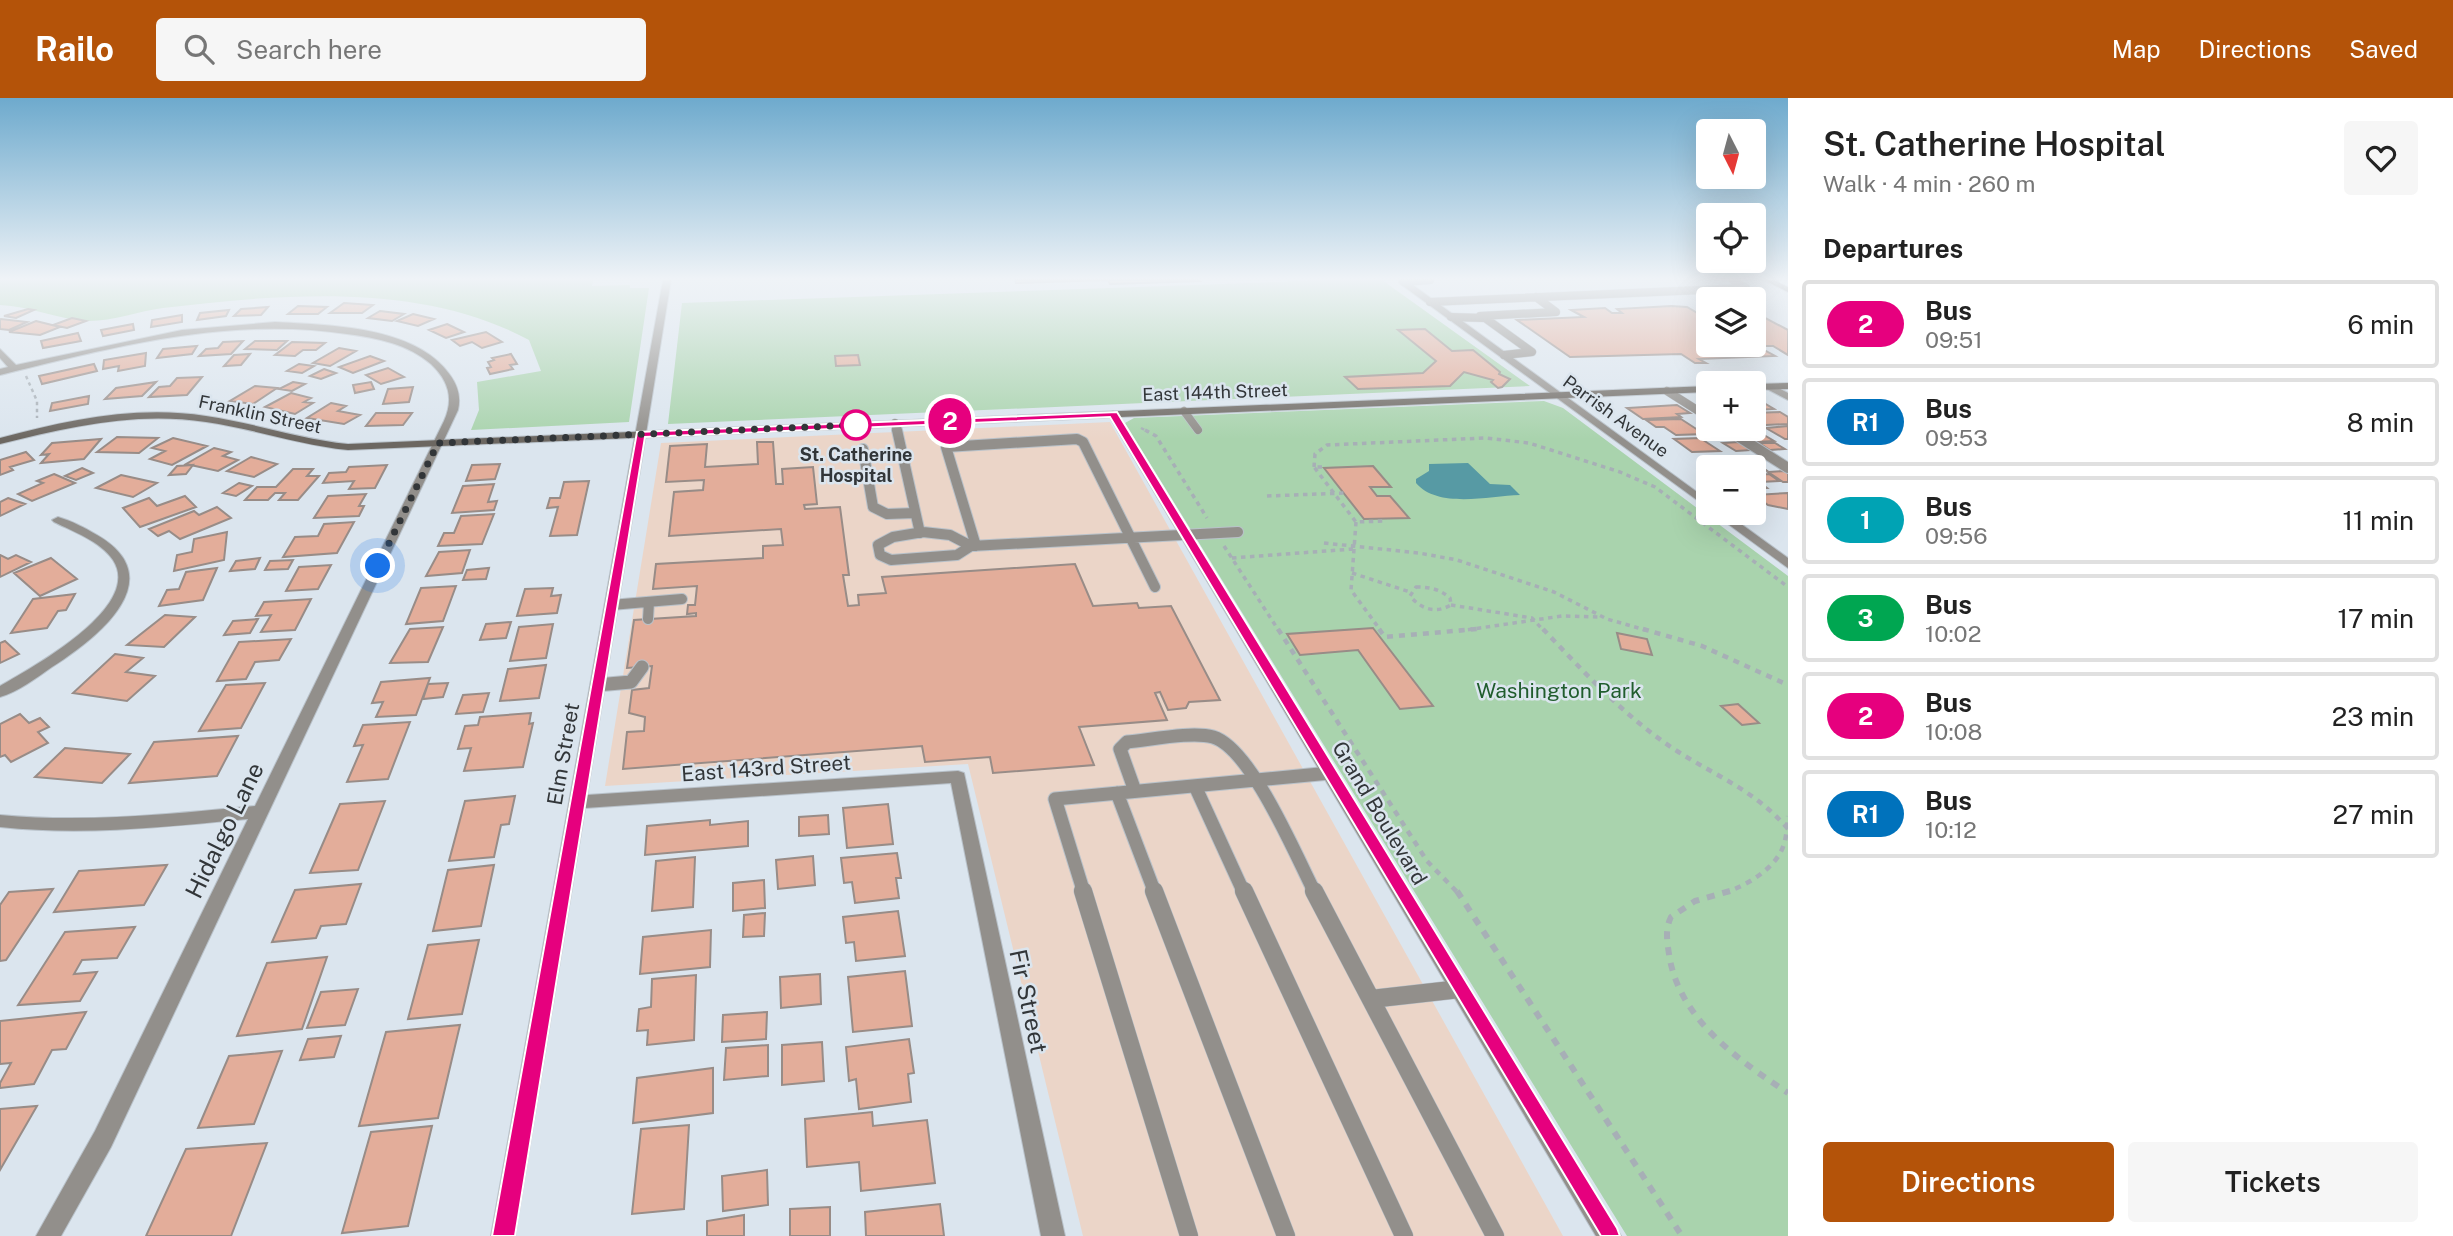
<!DOCTYPE html>
<meta charset="utf-8">
<style>
:root{--surface:#fff;--page:#f6f6f6;--text:#222;--muted:#767676;--line:#e0e0e0;--accent:#b45309}
body{margin:0;font-family:"Public Sans",sans-serif;background:var(--page);color:var(--text);height:100vh;display:flex;flex-direction:column;font-size:26px;white-space:nowrap}
*{box-sizing:border-box;margin:0}
p{font-size:23px;color:var(--muted)}
.icon{flex:none;width:38px;height:38px;fill:none;stroke:currentColor;stroke-width:2;stroke-linecap:round;stroke-linejoin:round}
.map{position:relative;flex:1;overflow:hidden}
.details{display:flex;flex-direction:column;background:var(--surface);width:665px}
.details>*{flex:none}
.badge{padding:0 14px;border-radius:23px;font-size:24px;line-height:46px}
.needle{width:46px;rotate:174deg}
.fabs{position:absolute;left:1696px;top:21px;display:grid;gap:14px}
.fabs a{display:grid;place-items:center;width:70px;height:70px;border-radius:7px;background:var(--surface);box-shadow:0 7px 28px #0002;font-size:35px}
.you{position:absolute;width:35px;height:35px;margin:-18px;border:5px solid #fff;border-radius:50%;background:#1a73e8;box-shadow:0 0 0 10px #1a73e833}
.map>.badge{position:absolute;translate:-50% -50%;box-shadow:0 0 0 4px #fff}
h2{padding:0 35px;font-size:26px;line-height:63px}
.round{display:grid;place-items:center;flex:none;width:74px;height:74px;border-radius:7px;background:var(--page)}
.overview{display:flex;align-items:center;justify-content:space-between;height:119px;padding:0 35px}
h1{font-size:33px;font-weight:600;line-height:52px}
.primary-button{display:flex;gap:14px;margin-top:auto;padding:14px 35px}
.primary-button a{flex:1;height:80px;border-radius:7px;background:var(--accent);color:#fff;font-size:28px;font-weight:600;line-height:80px;text-align:center}
.primary-button a+a{background:var(--page);color:var(--text)}
ul{padding:0;list-style:none}
li{display:flex;align-items:center;gap:21px;height:88px;margin:0 14px 10px;padding:0 21px;border:4px solid var(--line);border-radius:7px}
li div{flex:1}
li b{display:block;font-size:26px}
li em{font-style:normal}
li .badge{min-width:77px;font-weight:700;text-align:center}
header{display:flex;align-items:center;gap:42px;box-sizing:border-box;height:98px;padding:0 35px;background:var(--accent);color:#fff}
header strong{font-size:33px}
nav{display:flex;gap:38px;margin-inline-start:auto;font-size:24px}
.search{width:490px;height:63px;background:var(--page);display:flex;align-items:center;gap:18px;box-sizing:border-box;padding:0 24px;border-radius:7px;color:var(--muted);font-size:26px}
main{display:flex;flex:1;min-height:0}
.map>svg:first-child{display:block}
</style>
<header>
<strong>Railo</strong>
<div class="search"><svg class="icon" aria-label="search" viewBox="0 0 24 24"><circle cx="10" cy="10" r="6"/><path d="M15 15l6 6"/></svg>Search here</div>
<nav><a>Map</a><a>Directions</a><a>Saved</a></nav>
</header>
<main>
<div class="map">
<svg width="1788" height="1138" viewBox="0 0 1788 1138">
<rect width="100%" height="100%" fill="#dbe5ee"/>
<path fill="#ebd5c8" d="M1110,324L1563,1138H1083L968,666L605,688L661,345Z"/>
<path fill="#a9d3ad" d="M0,182H593L592,188L630,187V190H649L629,324L471,332L479,312L477,284L541,273L529,242C420,183 282,196 163,210C139,213 113,223 89,223C59,222 30,208 0,207Z
M1334,182H1382L1530,288L668,326L682,205Z
M1544,303L1563,310L1788,478V1138H1627L1125,325L1134,320Z"/>
<path fill="#579aa4" d="M1468,365L1490,386L1510,387L1520,397C1489,398 1438,411 1416,385V381L1429,373V366Z"/>
<path fill="#e3ad9a" stroke="#988c87" stroke-width="2" d="M1015,182H1199L1200,183L1110,186L1108,182L1016,185Z
M344,205L373,207L362,215H330Z
M298,208L327,209L318,216H288Z
M1671,208L1687,209L1701,217H1708V247H1754V214L1788,232V257L1773,248H1757L1775,258L1699,261L1706,265H1695L1681,256L1570,259L1517,222L1584,219L1571,212L1605,210L1612,215H1622L1617,211Z
M268,209L261,217L234,218L241,211Z
M28,211L34,212L16,220L4,218Z
M229,212L226,218L197,222L200,215Z
M380,213L404,216L392,223L368,220Z
M413,216L434,221L418,228L397,223Z
M182,217V224L151,229L152,222Z
M72,220L86,223L67,230L53,227Z
M0,222L1,221L27,224L9,232L0,231Z
M36,223L60,229L40,237L9,234Z
M133,226L134,232L103,238L101,232Z
M447,226L464,234L446,240L429,232Z
M1425,231L1452,253L1473,252L1500,274L1499,276L1510,281L1502,289L1498,290L1491,284L1493,282L1464,274L1450,288L1358,291L1345,279L1423,275L1436,263L1398,232Z
M486,234L502,244L482,250L472,244L460,248L452,242Z
M78,235L81,243L43,250L41,243Z
M243,243L231,256L199,258L206,251L218,250L223,244Z
M255,243H287L277,252L245,251Z
M292,244L325,245L316,252H303L295,258L275,257Z
M197,248L192,256L157,260L163,251Z
M339,250L356,253L330,268L313,265Z
M146,255L145,268L118,273L119,268L103,271L104,262Z
M250,256L241,267L224,268L234,257Z
M511,256L517,266L510,267L513,271L490,276L487,270L491,269L488,264L494,262L492,260Z
M858,257L860,267L836,268L835,258Z
M370,258L384,263L353,275L339,269Z
M94,266L97,273L42,286L39,278Z
M299,266L314,268L302,275L287,273Z
M388,270L404,279L381,286L366,277Z
M324,271L336,275L321,281L310,278Z
M202,279L187,297L149,299L159,289L170,288L177,280Z
M156,284L142,298L105,301L116,290Z
M293,284L305,286L292,293L279,291Z
M371,284L374,291L355,295L353,287Z
M255,288L277,290L253,306L230,303Z
M413,289L409,304L383,306L388,291Z
M291,295L311,300L304,304L313,305L295,316L265,309Z
M89,298L88,306L50,313L52,305Z
M1759,302L1774,311L1754,312V303Z
M331,305L346,308L338,313L360,317L344,326L307,320Z
M1677,307L1690,315L1677,316L1681,319L1643,321L1627,310Z
M1780,314L1788,319V326L1766,327L1754,319V315Z
M376,315H412L403,327L366,328Z
M1681,321L1704,336L1676,337L1664,329H1656L1646,322Z
M1788,328V341H1785L1766,330Z
M1759,334L1774,343L1757,344L1742,335Z
M117,339L158,340L139,355L97,354Z
M173,340L207,348L172,367L150,361L165,353L152,350Z
M1700,340L1720,353L1692,354L1674,341Z
M101,341L84,361L41,365L49,356L41,357L52,345Z
M757,344H773L776,386H783L782,371L813,369L817,406L804,407L805,411L840,409L849,477H843L848,508L859,507L858,497L886,495L882,479L1075,466L1093,508L1137,505L1139,510L1171,508L1220,602L1189,604L1186,610L1168,612L1160,594L1155,595L1167,622L1079,629L1094,667L993,675L990,659L925,664L922,648L623,671L627,634L644,633L645,619L629,615L632,592L649,590L652,568L627,570L634,522L696,518V515L687,516L688,507H695L697,488L653,491L656,466L763,460V448L783,447L781,431L669,438L674,394L703,392L704,382L666,384L670,348L707,346L705,369L758,366Z
M1739,344L1752,352L1736,353L1723,345Z
M1759,345H1775L1785,351L1770,352Z
M214,350L231,354L223,358L238,362L218,373L186,366Z
M26,354L34,362L10,369L13,372L0,377V362Z
M251,359L277,366L254,379L227,373Z
M1733,361L1743,367L1758,366L1766,372L1715,369L1706,363Z
M500,366L495,381L466,383L472,367Z
M193,367L186,376L169,377L177,368Z
M387,367L375,390L349,391L354,383L323,385L329,375L346,374L349,369Z
M1373,368L1391,389H1370L1377,398H1390L1409,420L1364,421L1324,370Z
M82,370L93,375L76,382L65,378Z
M293,371H313L307,378H319L298,402H279L285,395H275L268,402H245L257,389H276Z
M1784,373L1788,375V384H1783L1768,374Z
M54,376L75,385L32,403L18,396L43,385L37,383Z
M1769,376L1779,383L1759,384L1767,390L1754,391V377Z
M121,377L157,385L133,399L96,390Z
M589,383L577,437L550,438L558,409L547,410L550,400H560L564,384Z
M239,385L252,388L236,398L223,395Z
M494,386L488,404L497,403L494,412L452,415L463,388Z
M1788,395V411L1768,407L1754,397Z
M366,396L359,408H364L359,418L314,420L328,398Z
M185,398L196,409L140,429L123,410L149,400L157,408Z
M8,400L25,406L0,418V404Z
M217,409L231,420L180,441L169,433L158,438L149,431L194,413L199,417Z
M494,416L482,446L438,448L444,435H454L461,418Z
M354,424L337,455L283,459L295,439L318,438L324,426Z
M227,434L224,462L174,473L177,457L192,454L194,441Z
M470,452L462,475L426,478L439,454Z
M0,457L8,461L16,457L31,464L0,479Z
M51,460L77,481L40,498L14,475Z
M260,460L255,471L230,473L236,463Z
M293,462L288,471L265,472L270,463Z
M331,467L318,491L286,493L299,469Z
M217,470L203,502L159,508L167,492L179,491L186,474Z
M489,470L486,481L463,482L467,472Z
M456,488L443,523L406,526L421,490Z
M553,490L551,498L561,497L557,515L517,518L525,491Z
M75,496L66,512L58,513L47,530L11,535L33,501Z
M311,501L295,532L261,534L271,517L256,518L264,504Z
M165,517L195,519L164,549L127,547Z
M258,521L250,535L224,537L233,523Z
M511,524L506,540L480,542L486,526Z
M553,526L546,560L510,563L519,529Z
M443,529L428,564L390,565L410,531Z
M1373,530L1433,608L1400,611L1358,552L1300,557L1287,536Z
M1617,535L1647,541L1652,557L1621,551Z
M291,541L279,562L255,564L246,581L217,583L239,544Z
M5,543L19,556L0,565V545Z
M115,556L143,560L126,574L155,578L127,603L73,595Z
M546,567L539,600L500,603L508,571Z
M430,580L416,617L376,619L383,604L372,605L381,584Z
M265,585L241,630L199,633L226,587Z
M448,585L443,599L423,601L428,586Z
M489,595L483,614L456,616L463,597Z
M1738,606L1759,625L1742,627L1721,608Z
M531,615L529,626L533,625L523,669L464,673L471,650L458,651L465,628L478,627L480,619Z
M20,616L29,625L40,620L49,629L38,634L48,645L11,664L5,657L0,659V626Z
M410,624L388,681L347,684L363,647L354,648L363,627Z
M238,638L217,678L129,685L154,644Z
M65,650L130,656L102,685L35,679Z
M515,698L509,726L501,727L494,759L449,763L465,703Z
M385,703L358,772L310,775L340,706Z
M888,706L893,746L847,750L843,710Z
M828,717L829,736L799,738V719Z
M710,722V727L748,723V748L645,757L647,728Z
M897,755L901,780H896L899,800L855,805L852,784L844,785L841,760Z
M813,758L815,787L778,791L776,762Z
M695,759L693,809L652,813L656,763Z
M167,767L144,807L54,814L79,773Z
M494,767L481,828L433,833L448,772Z
M764,782L765,810L733,813V785Z
M361,786L346,826L321,828L316,840L272,844L295,792Z
M53,791L6,862L0,863V807L9,794Z
M898,813L905,858L856,863L854,844L846,845L843,819Z
M765,815L764,838L743,839L744,817Z
M135,829L117,860L82,862L74,876L97,874L80,903L18,907L65,834Z
M711,832L710,869L640,876L643,839Z
M479,842L462,916L408,921L428,847Z
M327,859L302,931L237,938L267,865Z
M905,873L912,928L853,934L848,879Z
M820,876L821,906L781,910L780,879Z
M696,877L694,942L647,947L648,932L637,933L639,911L651,909L652,881Z
M358,891L345,927L307,930L321,894Z
M86,914L66,951L52,952L34,986L0,990V985L11,965L0,966V923Z
M767,914L766,941L722,944L723,917Z
M460,927L438,1020L359,1028L386,934Z
M341,938L334,959L300,962L308,941Z
M909,941L914,975L908,976L911,1004L859,1011L856,981L849,983L846,949Z
M822,944L824,983L782,987V947Z
M768,947V978L724,982L726,950Z
M282,953L254,1026L198,1030L229,958Z
M713,970V1015L633,1025L637,980Z
M37,1008L0,1072V1011Z
M872,1014L873,1028L927,1022L935,1085L861,1093L859,1064L807,1069L805,1021Z
M689,1027L684,1111L632,1116L641,1031Z
M432,1028L408,1128L342,1135L371,1034Z
M267,1045L231,1138H146L186,1051Z
M767,1072L768,1107L723,1113L722,1078Z
M940,1106L944,1138H866L865,1114Z
M830,1109V1138H790V1111Z
M744,1117V1138H707V1123Z"/>
<g fill="none" stroke-linecap="round" stroke-linejoin="round">
<g stroke="#b9c2ca" stroke-width="9">
<path id="lane-far3" d="M1404,184L1430,182
M1430,204L1746,190L1733,182
M1480,218L1556,214L1536,199
M1451,219L1485,220L1532,254L1504,257
M1667,293L1708,319
M1184,313L1198,332
M895,325L897,334
M1726,331L1731,334"/>
</g>
<g stroke="#b9c2ca" stroke-width="12">
<path id="lane-far2" d="M897,332L920,435
M1728,332L1788,370
M863,351L873,409L887,416L915,415
M923,434L950,437L971,448L957,457L891,462L880,457L878,447L893,439Z
M971,448L1238,434
M976,448L946,349L1077,341L1083,344L1155,489
M611,507L682,501
M648,521L649,504"/>
</g>
<g stroke="#b9c2ca" stroke-width="15">
<path id="lane-far1" d="M597,587L631,584L642,569
M1195,688L1244,795
M1135,693L1120,651L1127,644C1150,642 1192,633 1213,639C1251,650 1296,758 1315,795
M1117,695L1155,795
M1084,795L1055,701L1330,675"/>
</g>
<g stroke="#b9c2ca" stroke-width="19">
<path id="lane" d="M1083,793L1189,1138
M1154,793L1286,1138
M1244,793L1404,1138
M1314,793L1495,1138
M1371,901L1460,891"/>
</g>
<g stroke="#b9c2ca" stroke-width="2">
<path id="street" d="M663,182H671L587,697L958,673L964,675L1065,1138H1041L951,685L585,710L515,1138H491Z
M1399,182H1406L1708,402V410L1399,185Z
M275,224C329,227 416,228 450,277C458,288 461,299 458,312L111,1049L61,1138H36L95,1033L248,721C165,729 83,738 0,729V717C86,725 170,716 255,708L444,323C454,301 449,283 431,266C408,246 377,240 347,236C230,218 113,249 0,277V271L8,269L0,260V251L16,267L182,232Z
M1767,287H1773L1788,295V302L1767,291Z
M1113,313L1118,316L1621,1138H1596L1108,316Z
M1713,415H1726L1788,460V470Z
M58,419C72,423 85,430 97,437C173,481 97,540 52,569C36,580 18,594 0,599V588C31,570 144,509 113,462C100,443 74,434 54,424L52,422Z"/>
</g>
<g stroke="#b9c2ca" stroke-width="2">
<path id="secondary" d="M1764,182H1774L1788,189V194Z
M1788,285V291L1754,292V286Z
M1708,288V294L348,352C300,347 254,331 206,324C136,313 68,329 0,346V340C67,322 137,307 206,318C254,325 300,341 348,346Z"/>
</g>
<path stroke="#a7afb6" stroke-width="2.5" stroke-dasharray="3.5 3.5" stroke-linecap="butt" d="M26,278L37,303V320
M1141,330L1149,334"/>
<path stroke="#a7afb6" stroke-width="3.5" stroke-dasharray="4.5 4.5" stroke-linecap="butt" d="M1145,332L1156,338L1207,420
M1314,369L1315,356L1327,347L1485,340L1529,345L1620,374L1655,389L1788,489
M1322,369H1314L1356,424L1385,423
M1267,398L1345,395
M1356,424L1351,492L1381,533
M1324,445L1419,455L1457,462L1554,494L1607,521L1649,533
M1224,448L1279,533
M1232,460L1353,451
M1352,475L1410,494
M1416,489C1429,489 1440,491 1450,500L1451,507C1435,516 1421,511 1410,498Z
M1451,507L1532,520L1544,533
M1459,533L1562,518L1599,519"/>
<path stroke="#a7afb6" stroke-width="4.5" stroke-dasharray="6 6" stroke-linecap="butt" d="M1278,531L1427,763L1458,795
M1379,531L1385,539L1477,531
M1543,531C1583,573 1625,619 1674,651C1715,678 1755,692 1788,731
M1643,531L1702,548L1788,587
M1724,795C1746,788 1777,770 1784,746C1787,737 1787,727 1788,718"/>
<path stroke="#a7afb6" stroke-width="6" stroke-dasharray="8 8" stroke-linecap="butt" d="M1457,793L1682,1138
M1730,793L1695,803L1671,819C1665,831 1667,843 1669,856C1678,920 1738,962 1788,995"/>
<use href="#lane-far3" stroke="#928f8b" stroke-width="8"/>
<use href="#lane-far2" stroke="#928f8b" stroke-width="10"/>
<use href="#lane-far1" stroke="#928f8b" stroke-width="13"/>
<use href="#lane" stroke="#928f8b" stroke-width="18"/>
<use href="#street" fill="#928f8b" fill-rule="evenodd"/>
<use href="#secondary" fill="#6c6761" fill-rule="evenodd"/>
</g>
<linearGradient id="sky" x2="0" y2="1"><stop stop-color="#6eaacd"/><stop offset="0.53" stop-color="#eff3f7"/><stop offset="1" stop-color="#eff3f7" stop-opacity="0"/></linearGradient>
<rect width="1788" height="341" fill="url(#sky)"/>
<path fill="#e6007e" stroke="#fff" stroke-width="2" d="M1117,314L1617,1130L1620,1138H1601L1110,319L645,339L515,1138H492L637,334Z"/>
<g fill="none" stroke-linecap="round" stroke-linejoin="round">
<path stroke="#323639" stroke-width="7" stroke-dasharray="0 12.6" d="M378,468L438,345L856,327"/>
</g>
<circle fill="#fff" stroke="#e6007e" stroke-width="3.5" cx="856" cy="327" r="14"/>
<g text-anchor="middle" dominant-baseline="central" stroke-width="5" stroke-linejoin="round" paint-order="stroke">
<g font-size="18" fill="#323639" stroke="#dbe5ee">
<text transform="translate(1215 294) rotate(-2)">East 144th Street</text>
<text transform="translate(260 316) rotate(12)">Franklin Street</text>
<text transform="translate(1616 318) rotate(36)">Parrish Avenue</text>
</g>
<g font-size="18" font-weight="bold" fill="#323639" stroke="#dbe5ee">
<text x="856" y="356">St. Catherine<tspan x="856" dy="21">Hospital</tspan></text>
</g>
<g font-size="21" fill="#205d2d" stroke="#dbe5ee">
<text x="1559" y="592">Washington Park</text>
</g>
<g font-size="21" fill="#323639" stroke="#dbe5ee">
<text transform="translate(563 656) rotate(-80)">Elm Street</text>
<text transform="translate(766 670) rotate(-4)">East 143rd Street</text>
<text transform="translate(1380 715) rotate(59)">Grand Boulevard</text>
</g>
<g font-size="24" fill="#323639" stroke="#dbe5ee">
<text transform="translate(224 732) rotate(-64)">Hidalgo Lane</text>
<text transform="translate(1029 903) rotate(78)">Fir Street</text>
</g>
</g>
</svg>
<div class="fabs">
<a><svg class="needle" viewBox="-14 -14 28 28"><path d="M0-13l5 13h-10z" fill="#e53935"/><path d="M0 13l5-13h-10z" fill="#767676"/></svg></a>
<a><svg class="icon" aria-label="locate" viewBox="0 0 24 24"><circle cx="12" cy="12" r="6"/><path d="M12 2v4M12 18v4M2 12h4M18 12h4"/></svg></a>
<a><svg class="icon" aria-label="layers" viewBox="0 0 24 24"><path d="M12 4l9 5-9 5-9-5zM3 14l9 5 9-5"/></svg></a>
<a>+</a>
<a>−</a>
</div>
<div class="you" style="left:378px;top:468px"></div>
<b class="badge" style="left:950px;top:323px;background:#e6007e;color:#fff">2</b>
</div>
<section class="details">
<div class="overview"><div><h1>St. Catherine Hospital</h1><p>Walk · 4 min · 260 m</p></div><a class="round"><svg class="icon" aria-label="heart" viewBox="0 0 24 24"><path d="M12 20l-8-8c-3-5 5-10 8-4 3-6 11-1 8 4z"/></svg></a></div>
<h2>Departures</h2>
<ul>
<li><span class="badge" style="background:#e6007e;color:#fff">2</span><div><b>Bus</b><p>09:51</p></div><em>6 min</em></li>
<li><span class="badge" style="background:#0072bc;color:#fff">R1</span><div><b>Bus</b><p>09:53</p></div><em>8 min</em></li>
<li><span class="badge" style="background:#00a3b4;color:#fff">1</span><div><b>Bus</b><p>09:56</p></div><em>11 min</em></li>
<li><span class="badge" style="background:#00a651;color:#fff">3</span><div><b>Bus</b><p>10:02</p></div><em>17 min</em></li>
<li><span class="badge" style="background:#e6007e;color:#fff">2</span><div><b>Bus</b><p>10:08</p></div><em>23 min</em></li>
<li><span class="badge" style="background:#0072bc;color:#fff">R1</span><div><b>Bus</b><p>10:12</p></div><em>27 min</em></li>
</ul>
<div class="primary-button"><a>Directions</a><a>Tickets</a></div>
</section>
</main>
